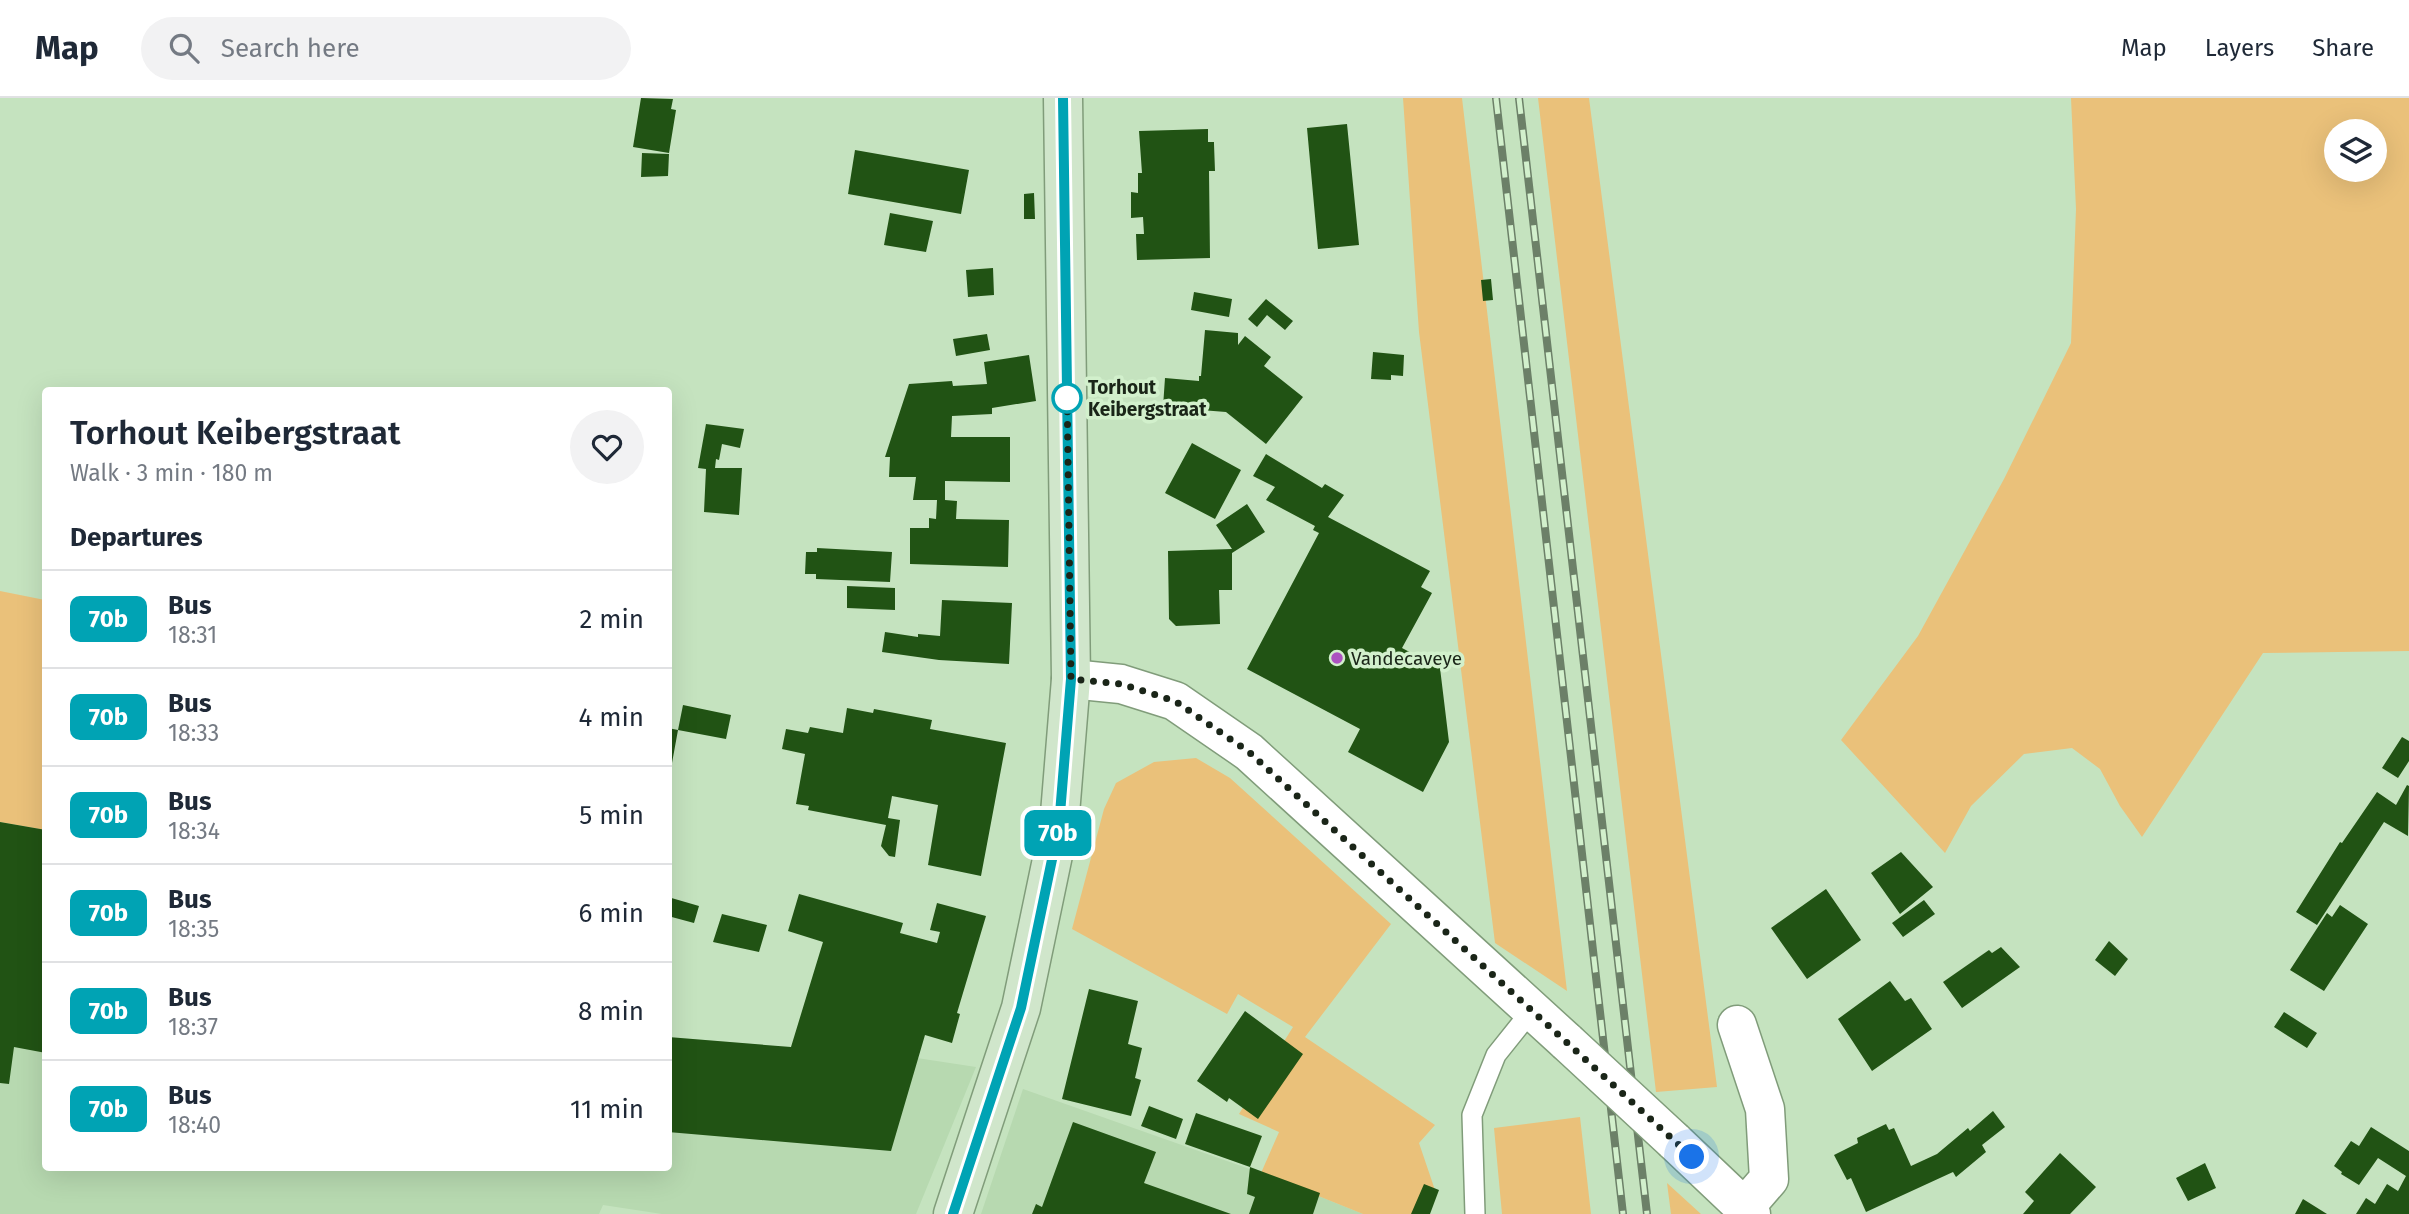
<!DOCTYPE html>
<meta charset="utf-8">
<style>
:root{--surface:#fff;--page:#f2f2f3;--text:#1f2937;--muted:#747a83;--line:#e0e1e3}
body{margin:0;font-family:"Fira Sans",sans-serif;background:var(--page);color:var(--text);height:100vh;display:flex;flex-direction:column;font-size:26px;white-space:nowrap}
*{box-sizing:border-box;margin:0}
p{font-size:23px;color:var(--muted)}
.icon{flex:none;width:38px;height:38px;fill:none;stroke:currentColor;stroke-width:2;stroke-linecap:round;stroke-linejoin:round}
.map{position:relative;flex:1;overflow:hidden}
.drawer{position:absolute;left:42px;top:289px;width:630px;height:784px;display:flex;flex-direction:column;background:var(--surface);border-radius:7px;box-shadow:0 7px 28px #0002}
.drawer>*{flex:none}
.badge{padding:0 14px;border-radius:10px;font-size:24px;line-height:46px}
.fabs{position:absolute;left:2324px;top:21px;display:grid;gap:14px}
.fabs a{display:grid;place-items:center;width:63px;height:63px;border-radius:50%;background:var(--surface);box-shadow:0 7px 28px #0002;font-size:35px}
.you{position:absolute;width:35px;height:35px;margin:-18px;border:5px solid #fff;border-radius:50%;background:#1a73e8;box-shadow:0 0 0 10px #1a73e833}
.map>.badge{position:absolute;translate:-50% -50%;box-shadow:0 0 0 4px #fff}
h2{padding:0 28px;font-size:26px;line-height:63px}
.round{display:grid;place-items:center;flex:none;width:74px;height:74px;border-radius:37px;background:var(--page)}
.overview{display:flex;align-items:center;justify-content:space-between;height:119px;padding:0 28px}
h1{font-size:33px;font-weight:600;line-height:52px}
ul{padding:0;list-style:none}
li{display:flex;align-items:center;gap:21px;height:98px;padding:0 28px;border-top:2px solid var(--line)}
li div{flex:1}
li b{display:block;font-size:26px}
li em{font-style:normal}
li .badge{min-width:77px;font-weight:700;text-align:center}
header{display:flex;align-items:center;gap:42px;box-sizing:border-box;height:98px;padding:0 35px;background:var(--surface);border-bottom:2px solid var(--line)}
header strong{font-size:33px}
nav{display:flex;gap:38px;margin-inline-start:auto;font-size:24px}
.search{width:490px;height:63px;background:var(--page);display:flex;align-items:center;gap:18px;box-sizing:border-box;padding:0 24px;border-radius:38px;color:var(--muted);font-size:26px}
.map>svg:first-child{display:block}
</style>
<header>
<strong>Map</strong>
<div class="search"><svg class="icon" aria-label="search" viewBox="0 0 24 24"><circle cx="10" cy="10" r="6"/><path d="M15 15l6 6"/></svg>Search here</div>
<nav><a>Map</a><a>Layers</a><a>Share</a></nav>
</header>
<div class="map">
<svg width="2409" height="1116" viewBox="0 0 2409 1116">
<rect width="100%" height="100%" fill="#c5e3bf"/>
<path fill="#b7d9b0" d="M0,724L45,732L46,1069H668L669,939L917,960L976,969L916,1116H662L603,1107L599,1116H0Z
M1023,991L1261,1075L1363,1116H981Z"/>
<path fill="#eac17a" fill-rule="evenodd" d="M1403,0H1462L1567,893L1495,845L1419,234Z
M1538,0H1589L1717,989L1656,994Z
M2071,0H2409V553L2263,555L2142,739L2120,708L2100,671L2072,650L2024,656L1971,708L1945,755L1841,642L1918,538L2004,381L2071,245L2076,111ZM2336,33H2375V72H2336Z
M0,493L45,502V732L0,724Z
M1196,660L1230,680L1391,826L1305,939L1435,1027L1419,1045L1436,1095L1424,1116H1363L1261,1075L1279,1034L1239,1016L1293,929L1238,896L1227,916L1072,831L1104,711L1116,685L1154,664Z
M1580,1019L1591,1116H1502L1494,1030Z
M1667,1085L1701,1116H1671Z"/>
<path fill="#215314" d="M641,0L673,1L671,11L676,12L669,55L633,49Z
M1347,26L1359,147L1318,151L1307,30Z
M1208,31V44H1214V46L1215,73H1209L1210,160L1137,162L1136,136H1144L1143,119L1131,120V94L1138,95V75H1142L1139,33Z
M855,52L969,72L961,116L848,96Z
M642,55L669,56L668,78L641,79Z
M1034,95L1035,121H1024V96Z
M890,115L933,123L926,154L884,147Z
M993,170L994,197L968,199L966,172Z
M1491,181L1493,202L1483,203L1481,182Z
M1194,194L1232,201L1229,219L1191,212Z
M1266,201L1293,223L1285,232L1267,217L1257,229L1248,221Z
M1205,232L1238,235V247L1245,238L1271,259L1264,268L1303,299L1266,346L1226,314L1163,309L1165,280L1199,283V278H1201Z
M987,236L990,252L956,258L953,241Z
M1373,254L1404,257L1403,278L1391,277V282L1371,281Z
M1029,257L1036,303L992,310V316L952,318L951,339H1010V384L945,383V402L957,403L956,421L1009,422L1008,469L910,466V430H929V420L936,421L937,402H913L916,379H889L890,359H885L909,286L952,283L953,288L987,286L984,264Z
M706,326L744,331L740,350L722,346L719,362L716,361L715,370H742L739,417L704,414L706,371L698,370Z
M1192,345L1241,372L1215,421L1165,395Z
M1266,356L1322,390L1325,386L1344,397L1328,419L1430,473L1421,489L1432,495L1402,550L1440,570L1449,644L1423,694L1348,654L1360,631L1247,571L1319,435L1313,432L1315,428L1266,402L1275,389L1253,378Z
M1247,406L1265,434L1232,455V492H1219L1220,526L1176,528L1169,521L1168,453L1232,451L1216,427Z
M817,450L892,454L890,484L816,481V476H805L806,454H817Z
M847,488L895,490V512L847,510Z
M942,502L1012,505L1009,566L939,562L882,554L885,534L918,539V536L940,538Z
M683,607L731,617L726,641L678,632Z
M847,610L873,615L874,611L932,622L930,631L1006,645L981,778L928,767L938,707L892,698L888,720L900,722L895,759L889,758L881,748L886,727L808,712L809,708L796,706L805,656L782,651L786,631L808,635L810,629L843,635Z
M668,630L678,632L672,665L668,664Z
M2402,639L2409,643V663L2398,680L2382,670Z
M2407,687L2409,688L2408,738L2384,724L2317,827L2296,814L2340,744L2342,745L2377,694L2396,707Z
M0,724L46,732V955L14,949L9,986L0,985Z
M1901,754L1933,789L1900,816L1871,775Z
M1826,791L1861,842L1807,881L1771,830Z
M799,796L903,825L900,835L937,845L940,834L930,832L937,805L986,818L957,915L960,916L952,945L925,937L891,1053L668,1034V939L791,949L823,844L788,833Z
M668,799L699,808L694,825L668,818Z
M1924,802L1935,816L1903,839L1892,825Z
M2340,807L2368,826L2324,893L2290,872L2327,815L2332,819Z
M722,816L767,827L759,854L713,844Z
M2109,843L2128,861L2115,878L2095,862Z
M2001,849L2020,869L1962,910L1943,884L1989,852L1992,855Z
M1890,883L1905,903L1911,900L1932,931L1872,973L1838,921Z
M1089,891L1138,903L1128,946L1142,950L1135,980L1141,982L1131,1018L1062,1001Z
M1245,913L1303,956L1258,1021L1229,1000L1227,1004L1197,983Z
M2284,914L2317,935L2307,950L2274,929Z
M1149,1008L1183,1021L1176,1041L1141,1028Z
M1993,1013L2005,1029L1982,1047L1986,1054L1956,1079L1953,1074L1866,1114L1851,1080L1847,1082L1834,1057L1858,1045L1857,1040L1886,1026L1889,1032L1894,1030L1911,1068L1937,1056L1968,1030L1970,1033Z
M1196,1015L1262,1038L1250,1069L1185,1046Z
M1073,1024L1156,1054L1144,1085L1231,1116H1032L1036,1106L1042,1109Z
M2371,1029L2409,1053V1116H2356L2366,1100L2375,1106L2387,1086L2398,1093L2406,1078L2378,1060L2359,1087L2341,1076L2342,1074L2334,1068L2351,1043L2359,1048Z
M2060,1055L2096,1089L2070,1116H2023L2034,1103L2025,1094Z
M2205,1065L2216,1090L2188,1103L2176,1080Z
M1250,1069L1320,1095L1313,1116H1249L1255,1099L1247,1096Z
M1424,1086L1439,1092L1430,1116H1411Z
M2303,1101L2327,1116H2295Z"/>
<g fill="none" stroke-linecap="round" stroke-linejoin="round">
<g stroke="#809c7a" stroke-width="22">
<path id="lane" d="M1475,1116L1472,1017L1496,957L1532,912"/>
</g>
<g stroke="#809c7a" stroke-width="41">
<path id="street" d="M1071,581L1121,586L1175,603L1249,654L1567,944
M1737,927L1765,1011L1769,1081L1744,1110
M1674,1043L1751,1116"/>
</g>
<g stroke="#809c7a" stroke-width="41">
<path id="secondary" d="M953,1116L1021,910L1059,728L1071,581L1063,0"/>
</g>
<use href="#lane" stroke="#fff" stroke-width="19"/>
<use href="#street" stroke="#fff" stroke-width="38"/>
<use href="#secondary" stroke="#d0e6cb" stroke-width="38"/>
<g stroke="#6c8068" stroke-width="8">
<path id="rail" d="M1496,0L1623,1116
M1519,0L1647,1116"/>
</g>
<use href="#rail" stroke="#d2f0cc" stroke-width="5" stroke-dasharray="16" stroke-linecap="butt"/>
<g stroke="#809c7a" stroke-width="41" stroke-linecap="butt">
<path id="street-bridge" d="M1567,944L1674,1043"/>
</g>
<use href="#street-bridge" stroke="#fff" stroke-width="38"/>
</g>
<g fill="none" stroke-linecap="round" stroke-linejoin="round">
<g stroke="#fff" stroke-width="16">
<path id="line" d="M953,1116L1021,910L1059,728L1071,581L1063,0"/>
</g>
<use href="#line" stroke="#00a3b4" stroke-width="10"/>
<path stroke="#1a2518" stroke-width="7" stroke-dasharray="0 12.6" d="M1067,300V288L1071,581L1121,586L1175,603L1249,654L1692,1059"/>
</g>
<circle fill="#fff" stroke="#00a3b4" stroke-width="3.5" cx="1067" cy="300" r="14"/>
<circle fill="#ac53c0" stroke="#d2f0cc" stroke-width="2.5" cx="1337" cy="560" r="7"/>
<g text-anchor="middle" dominant-baseline="central" stroke-width="7" stroke-linejoin="round" paint-order="stroke">
<g font-size="19" font-weight="bold" fill="#1a2518" stroke="#d2f0cc" text-anchor="start">
<text x="1088" y="289">Torhout<tspan x="1088" dy="22">Keibergstraat</tspan></text>
</g>
<g font-size="19" fill="#1a2518" stroke="#d2f0cc" text-anchor="start">
<text x="1351" y="560">Vandecaveye</text>
</g>
</g>
</svg>
<div class="fabs">
<a><svg class="icon" aria-label="layers" viewBox="0 0 24 24"><path d="M12 4l9 5-9 5-9-5zM3 14l9 5 9-5"/></svg></a>
</div>
<div class="you" style="left:1692px;top:1059px"></div>
<b class="badge" style="left:1058px;top:735px;background:#00a3b4;color:#fff">70b</b>
<section class="drawer">
<div class="overview"><div><h1>Torhout Keibergstraat</h1><p>Walk · 3 min · 180 m</p></div><a class="round"><svg class="icon" aria-label="heart" viewBox="0 0 24 24"><path d="M12 20l-8-8c-3-5 5-10 8-4 3-6 11-1 8 4z"/></svg></a></div>
<h2>Departures</h2>
<ul>
<li><span class="badge" style="background:#00a3b4;color:#fff">70b</span><div><b>Bus</b><p>18:31</p></div><em>2 min</em></li>
<li><span class="badge" style="background:#00a3b4;color:#fff">70b</span><div><b>Bus</b><p>18:33</p></div><em>4 min</em></li>
<li><span class="badge" style="background:#00a3b4;color:#fff">70b</span><div><b>Bus</b><p>18:34</p></div><em>5 min</em></li>
<li><span class="badge" style="background:#00a3b4;color:#fff">70b</span><div><b>Bus</b><p>18:35</p></div><em>6 min</em></li>
<li><span class="badge" style="background:#00a3b4;color:#fff">70b</span><div><b>Bus</b><p>18:37</p></div><em>8 min</em></li>
<li><span class="badge" style="background:#00a3b4;color:#fff">70b</span><div><b>Bus</b><p>18:40</p></div><em>11 min</em></li>
</ul>
</section>
</div>
